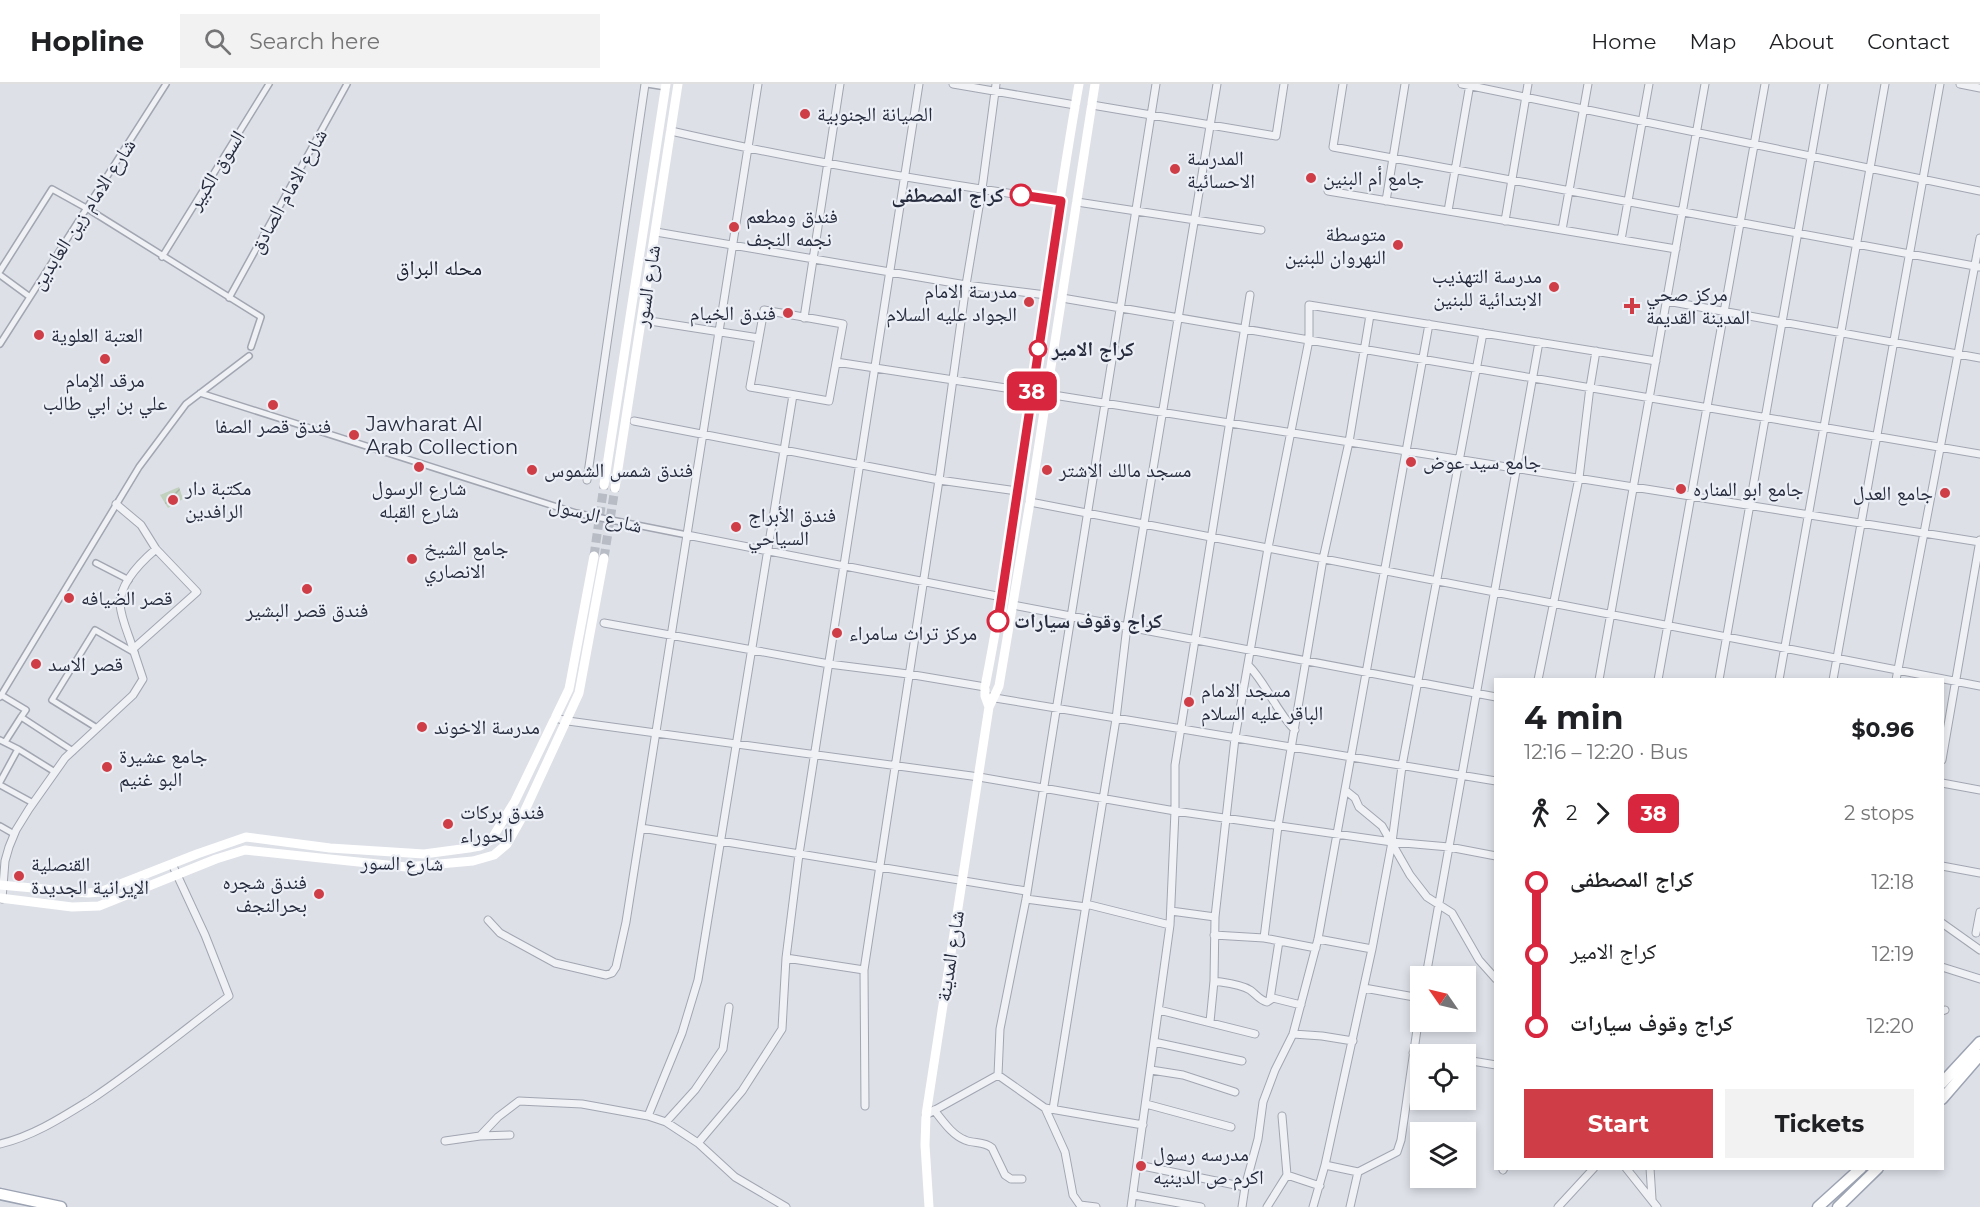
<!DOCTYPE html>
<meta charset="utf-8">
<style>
:root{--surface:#fff;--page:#f2f2f2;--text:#202124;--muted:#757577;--line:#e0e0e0;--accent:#cf3e46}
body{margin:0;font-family:Montserrat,"Noto Naskh Arabic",sans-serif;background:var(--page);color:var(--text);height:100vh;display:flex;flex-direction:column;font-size:22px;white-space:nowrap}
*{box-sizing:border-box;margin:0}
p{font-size:20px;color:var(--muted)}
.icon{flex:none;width:33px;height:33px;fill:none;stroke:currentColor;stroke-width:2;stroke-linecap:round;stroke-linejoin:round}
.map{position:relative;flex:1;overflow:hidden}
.side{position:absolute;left:1494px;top:594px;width:450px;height:492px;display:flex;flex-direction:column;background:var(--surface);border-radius:0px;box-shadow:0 3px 9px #0003}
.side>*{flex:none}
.badge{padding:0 12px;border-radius:9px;font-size:21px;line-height:39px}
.needle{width:39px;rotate:304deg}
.buttons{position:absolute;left:1410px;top:882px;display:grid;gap:12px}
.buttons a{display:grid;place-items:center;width:66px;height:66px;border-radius:0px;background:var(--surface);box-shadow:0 3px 9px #0003;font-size:30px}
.map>.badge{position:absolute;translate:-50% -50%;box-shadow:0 0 0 3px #fff}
.legs{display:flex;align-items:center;gap:9px;height:66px;padding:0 30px;font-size:20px}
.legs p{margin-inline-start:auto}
.head{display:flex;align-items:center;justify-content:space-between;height:102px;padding:0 30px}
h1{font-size:33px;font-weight:700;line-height:45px}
.cta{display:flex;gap:12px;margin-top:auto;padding:12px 30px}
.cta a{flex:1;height:69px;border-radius:0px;background:var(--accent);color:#fff;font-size:24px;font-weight:700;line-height:69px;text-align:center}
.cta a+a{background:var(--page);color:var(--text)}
ul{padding:0 30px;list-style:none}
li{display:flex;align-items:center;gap:21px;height:72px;font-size:22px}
li i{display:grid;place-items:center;width:9px;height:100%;margin:0 8px;background:currentColor}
li i::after{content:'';width:15px;height:15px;margin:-8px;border:4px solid;border-radius:50%;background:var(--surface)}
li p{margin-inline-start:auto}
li:first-child i{background:linear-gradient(#0000 50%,currentColor 0)}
li:last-child i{background:linear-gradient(currentColor 50%,#0000 0)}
header{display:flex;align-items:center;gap:36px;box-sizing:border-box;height:84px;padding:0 30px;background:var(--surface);border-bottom:2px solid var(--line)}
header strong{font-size:28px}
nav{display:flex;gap:33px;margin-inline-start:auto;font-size:21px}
.search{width:420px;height:54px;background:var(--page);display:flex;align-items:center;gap:15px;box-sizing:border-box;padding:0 21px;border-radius:0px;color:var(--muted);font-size:22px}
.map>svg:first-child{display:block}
</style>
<header>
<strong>Hopline</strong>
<div class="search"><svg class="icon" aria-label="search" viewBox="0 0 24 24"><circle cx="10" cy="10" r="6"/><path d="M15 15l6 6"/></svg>Search here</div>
<nav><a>Home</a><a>Map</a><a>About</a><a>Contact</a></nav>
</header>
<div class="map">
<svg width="1980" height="1123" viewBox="0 0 1980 1123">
<defs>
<pattern id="garden-furrows" width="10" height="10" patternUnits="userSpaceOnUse" patternTransform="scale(1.5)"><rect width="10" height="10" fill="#c1d1be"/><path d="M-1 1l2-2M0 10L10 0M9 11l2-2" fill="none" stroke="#a6b4a4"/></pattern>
</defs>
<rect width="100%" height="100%" fill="#dde0e7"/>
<path fill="url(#garden-furrows)" d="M179,403L183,415L168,424L160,411Z"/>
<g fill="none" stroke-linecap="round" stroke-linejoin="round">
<path stroke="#b8bcc5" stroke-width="9" stroke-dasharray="9 4.5" stroke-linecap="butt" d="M594,472L604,401
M604,474L615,404"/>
<g stroke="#a2a6b1" stroke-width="8">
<path id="pedestrian" d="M647,0L666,3
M162,173L269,0
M0,187L52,105L88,125L261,233L251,263
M0,191L30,213
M229,214L347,0
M0,260L166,0
M200,309L576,429L687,451
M96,479L129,496
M1,611L26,626L21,633
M0,613L139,383L186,320L249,272
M97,644L52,616L95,546L135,569
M0,656L18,665
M5,658L21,633L73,667
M0,698L18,665L55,688
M0,701L33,719
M0,742L14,750"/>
</g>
<g stroke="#a2a6b1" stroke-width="9">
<path id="minor" d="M953,0L1075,21
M1343,0L1333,63L1980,183
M1462,0L1980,107
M1960,0L1980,4
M1092,21L1276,52L1284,0
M671,47C800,77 930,98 1061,117
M1328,107L1676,165
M1386,117L1405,0
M1077,118L1261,146
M1448,127L1470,0
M1505,137L1528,0
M1562,146L1588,0
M656,148L966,201L1046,211
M1621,156L1649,0
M1062,214L1980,370
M1667,217L1980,274
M764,226L843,240L829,317L750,303Z
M804,234L840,0
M650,237L759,254
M836,278L1032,308
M1047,310L1980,458
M634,337L939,396L1017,407
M587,396L645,0
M1030,418L1980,602
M687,451L1002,513
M1013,521L1496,613
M604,539L829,580L908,590L985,603
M133,565C129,551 121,535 120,520C120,499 142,477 156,465
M1248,581C1267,600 1275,626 1295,646
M1538,596L1579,394L1590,303L1596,267
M1599,596L1705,0
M1658,596L1765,0
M1719,596L1824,0
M1779,596L1885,0
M1833,596L1940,0
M1896,596L1980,154
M989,613L1496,697
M555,634L568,637L979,693L1175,727L1392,758L1449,763L1496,772
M1942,676L1980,456
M1942,699L1980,706
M1345,706L1355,714L1359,723L1382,742L1410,791L1427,813L1452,829L1479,876L1496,895
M641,744L1026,807
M1942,782L1980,789
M2,815L5,777L9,763L16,746L29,725L65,674L133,611L143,595L133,565L197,508L156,465L141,441L116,420
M1026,815L1086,823
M1086,820L1170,841
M1171,827L1215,833
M488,836L500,849L555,879L606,891L612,889L616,883L626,838L758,0
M1942,839L1980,866
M1976,849L1980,828
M1214,851L1264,854L1316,864
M1264,854L1278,742L1323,475L1349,358L1370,231
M1318,855L1372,865
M786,874L864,886
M1942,883L1980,895
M1426,892L1539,258
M1214,897C1226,899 1240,900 1250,906C1256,910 1259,916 1267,918L1273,914L1301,921
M1364,904L1420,914
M1270,915L1279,857
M1159,926L1255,950
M1942,927L1945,926
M1210,938L1214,897L1215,833L1235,654L1268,464L1309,256V221L1656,277
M1293,950L1322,952L1353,957
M1154,958L1242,977
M1413,969L1428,970
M1466,976L1496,981
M1151,986L1183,991L1235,1008
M998,991L1045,1024L1143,1041
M1146,1020L1231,1043
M865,1022L864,886L939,396L966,201L982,105L996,0
M1045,1024L1065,1068L1073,1111L1080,1121L1096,1123
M1053,1025L1116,635L1127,542L1217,0
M934,1026C943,1037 952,1051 965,1056C974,1060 984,1057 992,1064L1005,1091L1011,1095H1022
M926,1031L998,991L1000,945L1026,815L1156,0
M648,1032L682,949L698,896L793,311
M666,1038L695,1006L723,965L729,923
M480,1052L510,1051
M445,1057L480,1052L498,1033L519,1017L582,1020L648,1032L666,1038L698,1059L735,1093L786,1123
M698,1059L742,1007L782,945L786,874L799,770L919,0
M0,1060C33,1052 61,1034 90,1016C138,984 183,947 229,912L205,851L172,780
M1138,1081L1245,1103
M1325,1081L1358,1088L1397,1068L1401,1056L1420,925
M1626,1084L1657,1123
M1650,1084L1652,1115
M1503,1086L1504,1084
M1287,1091L1320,1102
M1134,1111L1201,1123
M1131,1123L1170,841L1175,727V681L1250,211
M1242,1123L1245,1103L1258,1055L1263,1018L1275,986L1293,950L1318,855L1429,240
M1267,1123L1287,1091L1282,1032
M1313,1123L1325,1081L1372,865L1392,758L1402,682L1483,249
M1350,1123L1358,1088
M1558,1123L1594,1084"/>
</g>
<g stroke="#9ca3b3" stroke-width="13">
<path id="primary" d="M1942,999L1980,958
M1942,1015L1980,971
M0,1110L61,1123
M1818,1123L1861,1084
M1838,1123L1878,1084"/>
</g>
<use href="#pedestrian" stroke="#eff1f5" stroke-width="5"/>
<use href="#minor" stroke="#eff1f5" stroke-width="7"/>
<path stroke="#fff" stroke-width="9" d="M604,401L666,0
M615,404L678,0
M989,623L985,612V603C1024,403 1043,200 1079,0
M0,801L88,809L100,808L197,770L246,753L330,764L424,770L469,764L480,762L491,756L515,717L569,605L594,472
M0,814L72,823L99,822L216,775L245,766L406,783L473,777L494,771L507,760L520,737L579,609L604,474
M929,1123L925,1061L926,1031L989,623L999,602L1030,418L1095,0"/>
<use href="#primary" stroke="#fff" stroke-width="10"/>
</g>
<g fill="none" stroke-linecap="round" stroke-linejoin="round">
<g stroke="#fff" stroke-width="14">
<path id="line-1" d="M998,537L1061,117L1021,111"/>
</g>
<use href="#line-1" stroke="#d7263d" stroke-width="9"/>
</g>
<g fill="#cf3e46" stroke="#eceff5" stroke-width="2">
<circle cx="805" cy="30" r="6"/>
<circle cx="1175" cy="85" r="6"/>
<circle cx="1311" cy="94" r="6"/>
<circle cx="734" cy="143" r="6"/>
<circle cx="1398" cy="161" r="6"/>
<circle cx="1554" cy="203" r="6"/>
<circle cx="1029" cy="218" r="6"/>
<path d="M1629 213h6v6h6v6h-6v6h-6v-6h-6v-6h6z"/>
<circle cx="788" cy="229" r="6"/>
<circle cx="39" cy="251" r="6"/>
<circle cx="105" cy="275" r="6"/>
<circle cx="273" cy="321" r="6"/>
<circle cx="354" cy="351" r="6"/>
<circle cx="1411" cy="378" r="6"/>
<circle cx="419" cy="383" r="6"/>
<circle cx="532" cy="386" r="6"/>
<circle cx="1047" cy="386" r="6"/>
<circle cx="1681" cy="405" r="6"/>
<circle cx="1945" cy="409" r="6"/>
<circle cx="173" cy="416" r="6"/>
<circle cx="736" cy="443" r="6"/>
<circle cx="412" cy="475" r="6"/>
<circle cx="307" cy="505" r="6"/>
<circle cx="69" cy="514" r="6"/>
<circle cx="837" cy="549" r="6"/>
<circle cx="36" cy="580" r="6"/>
<circle cx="1189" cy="618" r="6"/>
<circle cx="422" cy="643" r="6"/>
<circle cx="107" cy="683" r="6"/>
<circle cx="448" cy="740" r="6"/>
<circle cx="19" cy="792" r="6"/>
<circle cx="319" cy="810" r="6"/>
<circle cx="1141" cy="1082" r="6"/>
</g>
<g fill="#fff" stroke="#d7263d" stroke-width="3">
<circle cx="1021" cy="111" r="10"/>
<circle cx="1038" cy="265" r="8"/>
<circle cx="998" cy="537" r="10"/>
</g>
<g text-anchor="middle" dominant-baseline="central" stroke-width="4.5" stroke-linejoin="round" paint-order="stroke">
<g font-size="20" fill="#262c3e" stroke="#eceff5" text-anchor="start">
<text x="817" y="30">الصيانة الجنوبية</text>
<text x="1187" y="74">المدرسة<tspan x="1187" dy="23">الاحسائية</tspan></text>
<text x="1323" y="94">جامع أم البنين</text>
<text x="746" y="132">فندق ومطعم<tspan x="746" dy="23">نجمه النجف</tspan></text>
<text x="1386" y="150" text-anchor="end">متوسطة<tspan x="1386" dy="23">النهروان للبنين</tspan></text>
<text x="1542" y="192" text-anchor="end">مدرسة التهذيب<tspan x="1542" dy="23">الابتدائية للبنين</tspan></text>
<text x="1017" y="207" text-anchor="end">مدرسة الامام<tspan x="1017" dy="23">الجواد عليه السلام</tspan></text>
<text x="1646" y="210">مركز صحي<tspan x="1646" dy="23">المدينة القديمة</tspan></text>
<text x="776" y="229" text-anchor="end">فندق الخيام</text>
<text x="51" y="251">العتبة العلوية</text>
<text x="105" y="296" text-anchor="middle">مرقد الإمام<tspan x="105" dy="23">علي بن ابي طالب</tspan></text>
<text x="366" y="340">Jawharat Al<tspan x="366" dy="23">Arab Collection</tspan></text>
<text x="273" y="342" text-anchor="middle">فندق قصر الصفا</text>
<text x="1423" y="378">جامع سيد عوض</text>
<text x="544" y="386">فندق شمس الشموس</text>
<text x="1059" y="386">مسجد مالك الاشتر</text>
<text x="185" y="404">مكتبة دار<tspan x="185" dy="23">الرافدين</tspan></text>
<text x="419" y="404" text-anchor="middle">شارع الرسول<tspan x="419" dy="23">شارع القبله</tspan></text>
<text x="1693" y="405">جامع ابو المناره</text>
<text x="1933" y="409" text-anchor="end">جامع العدل</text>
<text x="748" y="431">فندق الأبراج<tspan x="748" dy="23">السياحي</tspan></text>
<text x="424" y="464">جامع الشيخ<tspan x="424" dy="23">الانصاري</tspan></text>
<text x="81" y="514">قصر الضيافه</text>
<text x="307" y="526" text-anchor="middle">فندق قصر البشير</text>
<text x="849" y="549">مركز تراث سامراء</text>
<text x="48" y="580">قصر الاسد</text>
<text x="1201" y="606">مسجد الامام<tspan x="1201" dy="23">الباقر عليه السلام</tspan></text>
<text x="434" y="643">مدرسة الاخوند</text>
<text x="119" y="672">جامع عشيرة<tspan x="119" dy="23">البو غنيم</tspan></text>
<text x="460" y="728">فندق بركات<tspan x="460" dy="23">الحوراء</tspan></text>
<text x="31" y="780">القنصلية<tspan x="31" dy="23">الإيرانية الجديدة</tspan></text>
<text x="307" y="798" text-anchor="end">فندق شجره<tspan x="307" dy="23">بحرالنجف</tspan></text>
<text x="1153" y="1070">مدرسه رسول<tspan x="1153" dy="23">اکرم ص الدینیه</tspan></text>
</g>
<g font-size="20" fill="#262c3e" stroke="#eceff5">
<text transform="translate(216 86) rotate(-58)">السوق الكبير</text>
<text transform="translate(288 107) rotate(-61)">شارع الامام الصادق</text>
<text transform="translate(83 130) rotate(-57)">شارع الامام زين العابدين</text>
<text transform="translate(647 202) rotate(-81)">شارع السور</text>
<text transform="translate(596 431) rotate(14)">شارع الرسول</text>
<text transform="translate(402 779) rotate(1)">شارع السور</text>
<text transform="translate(950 872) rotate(-81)">شارع المدينة</text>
</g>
<g font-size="20" font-weight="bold" fill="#262c3e" stroke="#eceff5" text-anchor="start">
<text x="1004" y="111" text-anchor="end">كراج المصطفى</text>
<text x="1052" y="265">كراج الامير</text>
<text x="1014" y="537">كراج وقوف سيارات</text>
</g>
<g font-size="21" fill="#191e2e" stroke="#eceff5">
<text x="439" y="183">محله البراق</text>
</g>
</g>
</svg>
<div class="buttons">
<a><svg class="needle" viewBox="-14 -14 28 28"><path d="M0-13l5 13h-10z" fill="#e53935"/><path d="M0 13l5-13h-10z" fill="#757577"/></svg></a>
<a><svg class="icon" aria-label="locate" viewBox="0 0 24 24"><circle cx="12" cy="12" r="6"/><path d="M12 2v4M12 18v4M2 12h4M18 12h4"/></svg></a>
<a><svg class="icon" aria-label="layers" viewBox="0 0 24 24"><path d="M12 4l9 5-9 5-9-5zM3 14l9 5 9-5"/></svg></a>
</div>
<b class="badge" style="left:1032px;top:307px;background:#d7263d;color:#fff">38</b>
<section class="side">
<div class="head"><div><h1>4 min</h1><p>12:16 – 12:20 · Bus</p></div><b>$0.96</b></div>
<div class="legs"><svg class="icon" aria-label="walk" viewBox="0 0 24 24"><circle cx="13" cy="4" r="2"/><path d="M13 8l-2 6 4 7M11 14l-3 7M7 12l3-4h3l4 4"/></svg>2<svg class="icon" aria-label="forward" viewBox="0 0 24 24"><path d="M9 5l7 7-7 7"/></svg><b class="badge" style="background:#d7263d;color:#fff">38</b><p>2 stops</p></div>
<ul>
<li><i style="color:#d7263d"></i><b>كراج المصطفى</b><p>12:18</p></li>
<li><i style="color:#d7263d"></i><span>كراج الامير</span><p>12:19</p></li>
<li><i style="color:#d7263d"></i><b>كراج وقوف سيارات</b><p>12:20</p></li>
</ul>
<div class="cta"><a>Start</a><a>Tickets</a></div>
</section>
</div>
